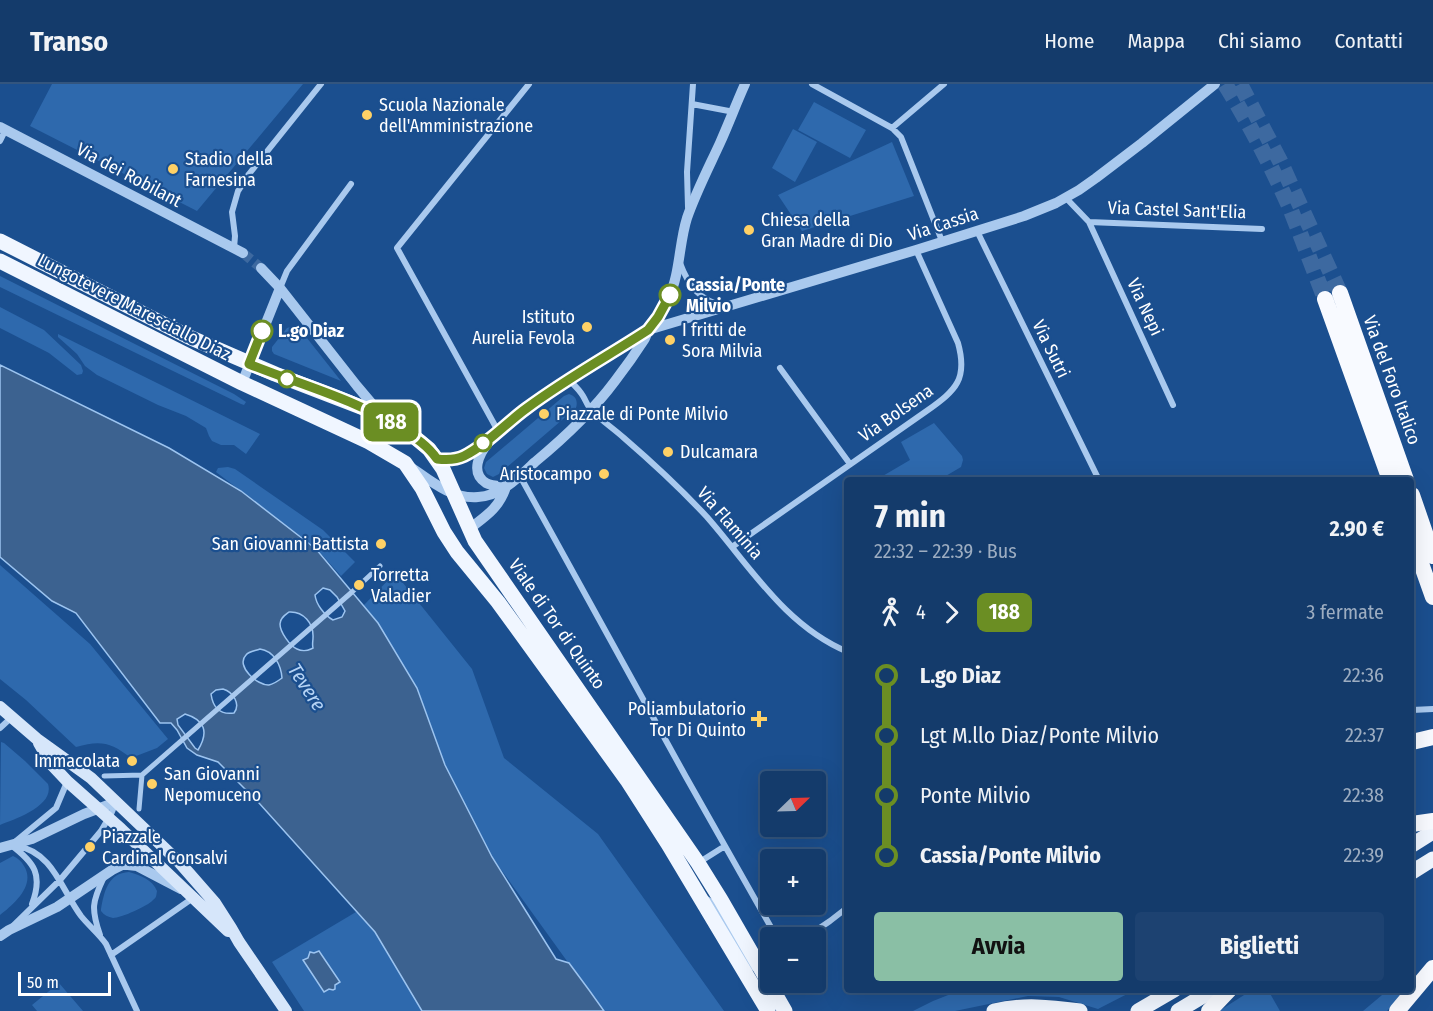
<!DOCTYPE html>
<html lang="it">
<meta charset="utf-8">
<style>
:root{--surface:#143b6b;--page:#1d4271;--text:#f1f3f6;--muted:#9dadc1;--line:#33557e;--accent:#8abfa5}
body{margin:0;font-family:"Fira Sans Condensed",sans-serif;background:var(--page);color:var(--text);height:100vh;display:flex;flex-direction:column;font-size:22px;white-space:nowrap}
*{box-sizing:border-box;margin:0}
p{font-size:20px;color:var(--muted)}
.icon{flex:none;width:33px;height:33px;fill:none;stroke:currentColor;stroke-width:2;stroke-linecap:round;stroke-linejoin:round}
.map{position:relative;flex:1;overflow:hidden}
.side{position:absolute;left:844px;top:393px;width:570px;height:516px;display:flex;flex-direction:column;background:var(--surface);border-radius:6px;box-shadow:0 6px 24px #0002,0 0 0 2px var(--line)}
.side>*{flex:none}
.badge{padding:0 12px;border-radius:9px;font-size:21px;line-height:39px}
.needle{width:39px;rotate:67deg}
.tools{position:absolute;left:760px;top:687px;display:grid;gap:12px}
.tools a{display:grid;place-items:center;width:66px;height:66px;border-radius:6px;background:var(--surface);box-shadow:0 6px 24px #0002,0 0 0 2px var(--line);font-size:30px}
.scale{position:absolute;left:18px;bottom:15px;width:93px;box-sizing:border-box;padding-left:6px;border:3px solid #fff;border-top:0;font-size:16px;line-height:21px;white-space:nowrap;color:#fff;-webkit-text-stroke:4px #1b4f8f;paint-order:stroke}
.map>.badge{position:absolute;translate:-50% -50%;box-shadow:0 0 0 3px #fff}
.legs{display:flex;align-items:center;gap:9px;height:66px;padding:0 30px;font-size:20px}
.legs p{margin-inline-start:auto}
.head{display:flex;align-items:center;justify-content:space-between;height:102px;padding:0 30px}
h1{font-size:33px;font-weight:700;line-height:45px}
.button{display:flex;gap:12px;margin-top:auto;padding:12px 30px}
.button a{flex:1;height:69px;border-radius:6px;background:var(--accent);color:#111;font-size:24px;font-weight:700;line-height:69px;text-align:center}
.button a+a{background:var(--page);color:var(--text)}
ul{padding:0 30px;list-style:none}
li{display:flex;align-items:center;gap:21px;height:60px;font-size:22px}
li i{display:grid;place-items:center;width:9px;height:100%;margin:0 8px;background:currentColor}
li i::after{content:'';width:15px;height:15px;margin:-8px;border:4px solid;border-radius:50%;background:var(--surface)}
li p{margin-inline-start:auto}
li:first-child i{background:linear-gradient(#0000 50%,currentColor 0)}
li:last-child i{background:linear-gradient(currentColor 50%,#0000 0)}
header{display:flex;align-items:center;gap:36px;box-sizing:border-box;height:84px;padding:0 30px;background:var(--surface);border-bottom:2px solid var(--line)}
header strong{font-size:28px}
nav{display:flex;gap:33px;margin-inline-start:auto;font-size:21px}
.map>svg:first-child{display:block}
</style>
<header>
<strong>Transo</strong>
<nav><a>Home</a><a>Mappa</a><a>Chi siamo</a><a>Contatti</a></nav>
</header>
<div class="map">
<svg width="1433" height="927" viewBox="0 0 1433 927">
<rect width="100%" height="100%" fill="#1b4f8f"/>
<path fill="#2e69ad" d="M52,0H303L197,127L30,42Z
M814,18L866,46L850,74L798,46Z
M793,45L817,58L795,98L772,84Z
M892,58L914,112L802,147L778,111Z
M0,192L234,310L246,318L244,321L241,320L0,203Z
M0,223L44,246L81,281L83,287L82,290L77,291L49,269L0,244Z
M294,242L299,244L341,297L274,270L272,267V263L287,244Z
M58,250L260,350L246,370L234,361H221L212,357L209,352L206,344L186,332L158,321L97,291L85,282L77,270L58,253Z
M569,310C576,312 578,317 576,324L499,390L493,393L487,390L484,384L486,378L564,312Z
M934,339L962,372L963,376L961,383L939,396H879L881,393L910,376L901,358Z
M228,383L235,385L323,446L355,478L341,492L316,464L216,388L218,384Z
M0,481L90,560L168,655L157,664L131,674C111,658 100,656 76,663L26,616L0,595Z
M395,489L472,585L504,674L598,750L724,927H603L492,773L445,681L417,604L363,522Z
M1,658L4,659L25,677L48,700C55,722 15,735 0,741Z
M13,772C18,774 21,777 24,782C36,801 14,820 0,831V779Z
M129,788C140,791 153,796 157,807C156,812 157,813 153,816C148,822 121,834 113,834C108,833 104,831 101,827V825C104,808 108,789 129,788Z
M356,828L375,848L422,927H304L272,878Z
M59,899L83,927H37L32,921Z
M961,906H1135L1098,925L1059,913L1028,912L955,927H913L933,917Z
M1252,906H1268L1280,927H1219Z
M1388,906H1406L1387,927H1363Z"/>
<path fill="#3c6290" stroke="#9cc4f0" stroke-width="1.5" fill-rule="evenodd" d="M0,281L169,364L241,407L316,465L378,539L417,604L445,681L492,773L556,875L569,879L589,906L604,927H422L375,848L259,719L218,678L197,671L187,664L177,646L171,639H160L76,529L52,517L0,473ZM323,504L330,506L337,513L345,527L342,533L333,536C324,531 316,520 315,511ZM289,528C303,527 314,539 313,554C313,557 312,560 313,564L311,565C307,567 301,567 297,565C290,562 280,548 280,540C280,534 285,531 289,528ZM260,565C274,567 281,581 282,594C278,597 274,600 269,601C258,602 235,582 246,571C249,567 255,567 260,565ZM223,605C233,608 241,620 234,629C220,631 213,624 211,610L216,606ZM185,630C205,636 209,648 198,666L195,664L178,641L177,635Z
M319,867L340,898L335,901V905L333,906L329,905L324,908L303,876L308,874L310,868L314,869Z"/>
<g fill="none" stroke-linecap="round" stroke-linejoin="round">
<path stroke="#3d69a0" stroke-width="10" stroke-dasharray="10 5" stroke-linecap="butt" d="M243,169L261,184"/>
<path stroke="#3d69a0" stroke-width="16" stroke-dasharray="16 8" stroke-linecap="butt" d="M1225,0C1249,39 1271,81 1290,124C1302,154 1313,184 1325,215
M1240,0L1280,77L1340,209"/>
<path stroke="#a9c9ee" stroke-width="5" d="M142,691L352,508L380,482
M104,692L142,691
M139,725L142,691"/>
<path stroke="#a9c9ee" stroke-width="6" d="M812,0L892,44L901,53L942,157
M692,20L734,28
M892,44L944,0
M0,57L6,45
M1066,114L1089,138L1262,145
M688,123L687,88L693,0
M1089,138L1173,321
M977,147L1099,396
M234,164L235,152L232,128L238,107L249,90L321,0
M680,179C688,201 700,217 724,222
M280,204L287,187L351,100
M780,284L850,380
M568,295C573,300 579,305 583,312C586,317 588,323 592,327C602,337 614,345 624,354C653,379 681,405 707,433C750,482 785,542 848,568
M498,347L397,164L529,0
M520,392L686,693L777,854
M732,463L928,326C956,306 968,295 958,259L916,166
M1412,626L1433,625
M0,644L12,633
M16,757L56,724L67,698
M11,761C35,779 43,791 32,820
M17,762C53,768 62,807 81,832C89,842 99,850 106,860L137,927
M698,779L725,762
M705,814L713,819L751,883L755,884L771,875
M14,841L60,796L101,747L111,730L116,718
M100,851C91,825 92,818 104,793
M805,854L830,837L848,823
M111,871L193,814"/>
<path stroke="#a9c9ee" stroke-width="10" d="M0,43L243,169
M261,184L280,204L357,302L379,328
M242,299L280,204
M488,359C479,370 470,389 486,399C492,402 499,402 506,403
M437,375H450L465,372L493,352L526,324L558,301L648,246L916,166L1024,132L1056,119L1079,106L1096,94L1142,59L1215,0
M412,384C432,398 452,415 478,413C501,412 519,393 535,378C564,354 592,328 615,297C625,284 635,270 644,256C646,253 647,248 650,244C657,234 664,225 669,213C680,190 679,159 687,134C696,108 709,83 720,59C729,39 736,20 745,0
M469,445C486,432 499,424 506,403
M0,764L32,755L84,730L116,718
M0,852L9,846L57,823L112,786L122,781H128L137,782L181,805"/>
<path stroke="#d6e6fa" stroke-width="12" d="M0,623L37,655L91,694L180,779L215,819L231,844L239,858L286,927
M39,659L51,680L68,698L121,745L228,847"/>
<path stroke="#f0f6ff" stroke-width="15" d="M0,157L189,253L275,290L366,325L412,351L429,365L443,385L475,457L698,779L721,816L785,927
M0,177L242,299L369,358L405,379L422,404L444,448L457,468L498,518L627,696L668,760L768,927
M1412,761L1433,748
M1412,788L1433,775
M994,927C1023,920 1050,923 1080,927
M1138,927L1174,906
M1178,927L1213,906"/>
<path stroke="#f8faff" stroke-width="16" d="M1340,209L1406,396
M1325,215L1390,396
M1412,411L1433,472
M1412,454L1433,513
M1412,658L1433,653
M1412,740L1433,737
M1209,927L1229,906
M1397,927L1433,884"/>
</g>
<g fill="none" stroke-linecap="round" stroke-linejoin="round">
<g stroke="#fff" stroke-width="14">
<path id="line-1" d="M262,247L249,280C301,301 355,315 402,345C416,354 428,362 437,375C446,376 456,376 464,372C488,360 506,339 527,324C566,295 608,272 648,246L658,233L670,211"/>
</g>
<use href="#line-1" stroke="#6b8e23" stroke-width="9"/>
</g>
<g fill="#ffd166" stroke="#1b4f8f" stroke-width="2">
<circle cx="367" cy="31" r="6"/>
<circle cx="173" cy="85" r="6"/>
<circle cx="749" cy="146" r="6"/>
<circle cx="587" cy="243" r="6"/>
<circle cx="670" cy="256" r="6"/>
<circle cx="544" cy="330" r="6"/>
<circle cx="668" cy="368" r="6"/>
<circle cx="604" cy="390" r="6"/>
<circle cx="381" cy="460" r="6"/>
<circle cx="359" cy="501" r="6"/>
<path d="M756 626h6v6h6v6h-6v6h-6v-6h-6v-6h6z"/>
<circle cx="132" cy="677" r="6"/>
<circle cx="152" cy="700" r="6"/>
<circle cx="90" cy="763" r="6"/>
</g>
<g fill="#fff" stroke="#6b8e23" stroke-width="3">
<circle cx="670" cy="211" r="10"/>
<circle cx="262" cy="247" r="10"/>
<circle cx="287" cy="295" r="8"/>
<circle cx="483" cy="359" r="8"/>
</g>
<g text-anchor="middle" dominant-baseline="central" stroke-width="4.5" stroke-linejoin="round" paint-order="stroke">
<g font-size="18" fill="#fff" stroke="#1b4f8f" text-anchor="start">
<text x="379" y="21">Scuola Nazionale<tspan x="379" dy="21">dell'Amministrazione</tspan></text>
<text x="185" y="75">Stadio della<tspan x="185" dy="21">Farnesina</tspan></text>
<text x="761" y="136">Chiesa della<tspan x="761" dy="21">Gran Madre di Dio</tspan></text>
<text x="575" y="233" text-anchor="end">Istituto<tspan x="575" dy="21">Aurelia Fevola</tspan></text>
<text x="682" y="246">I fritti de<tspan x="682" dy="21">Sora Milvia</tspan></text>
<text x="556" y="330">Piazzale di Ponte Milvio</text>
<text x="680" y="368">Dulcamara</text>
<text x="592" y="390" text-anchor="end">Aristocampo</text>
<text x="369" y="460" text-anchor="end">San Giovanni Battista</text>
<text x="371" y="491">Torretta<tspan x="371" dy="21">Valadier</tspan></text>
<text x="746" y="625" text-anchor="end">Poliambulatorio<tspan x="746" dy="21">Tor Di Quinto</tspan></text>
<text x="120" y="677" text-anchor="end">Immacolata</text>
<text x="164" y="690">San Giovanni<tspan x="164" dy="21">Nepomuceno</tspan></text>
<text x="102" y="753">Piazzale<tspan x="102" dy="21">Cardinal Consalvi</tspan></text>
</g>
<g font-size="18" fill="#fff" stroke="#1b4f8f">
<text transform="translate(129 91) rotate(28)">Via dei Robilant</text>
<text transform="translate(1177 126) rotate(2)">Via Castel Sant'Elia</text>
<text transform="translate(943 140) rotate(-18)">Via Cassia</text>
<text transform="translate(134 223) rotate(27)">Lungotevere Maresciallo Diaz</text>
<text transform="translate(1145 223) rotate(65)">Via Nepi</text>
<text transform="translate(1051 265) rotate(64)">Via Sutri</text>
<text transform="translate(1392 296) rotate(70)">Via del Foro Italico</text>
<text transform="translate(896 329) rotate(-35)">Via Bolsena</text>
<text transform="translate(730 439) rotate(49)">Via Flaminia</text>
<text transform="translate(557 540) rotate(55)">Viale di Tor di Quinto</text>
</g>
<g font-size="18" font-weight="bold" fill="#fff" stroke="#1b4f8f" text-anchor="start">
<text x="686" y="201">Cassia/Ponte<tspan x="686" dy="21">Milvio</tspan></text>
<text x="278" y="247">L.go Diaz</text>
</g>
<g font-size="20" font-style="italic" fill="#b5d3f5" stroke="#1b4f8f">
<text transform="translate(307 603) rotate(57)">Tevere</text>
</g>
</g>
</svg>
<div class="tools">
<a><svg class="needle" viewBox="-14 -14 28 28"><path d="M0-13l5 13h-10z" fill="#e53935"/><path d="M0 13l5-13h-10z" fill="#9dadc1"/></svg></a>
<a>+</a>
<a>−</a>
</div>
<div class="scale">50 m</div>
<b class="badge" style="left:391px;top:338px;background:#6b8e23;color:#fff">188</b>
<section class="side">
<div class="head"><div><h1>7 min</h1><p>22:32 – 22:39 · Bus</p></div><b>2.90 €</b></div>
<div class="legs"><svg class="icon" aria-label="walk" viewBox="0 0 24 24"><circle cx="13" cy="4" r="2"/><path d="M13 8l-2 6 4 7M11 14l-3 7M7 12l3-4h3l4 4"/></svg>4<svg class="icon" aria-label="forward" viewBox="0 0 24 24"><path d="M9 5l7 7-7 7"/></svg><b class="badge" style="background:#6b8e23;color:#fff">188</b><p>3 fermate</p></div>
<ul>
<li><i style="color:#6b8e23"></i><b>L.go Diaz</b><p>22:36</p></li>
<li><i style="color:#6b8e23"></i><span>Lgt M.llo Diaz/Ponte Milvio</span><p>22:37</p></li>
<li><i style="color:#6b8e23"></i><span>Ponte Milvio</span><p>22:38</p></li>
<li><i style="color:#6b8e23"></i><b>Cassia/Ponte Milvio</b><p>22:39</p></li>
</ul>
<div class="button"><a>Avvia</a><a>Biglietti</a></div>
</section>
</div>
